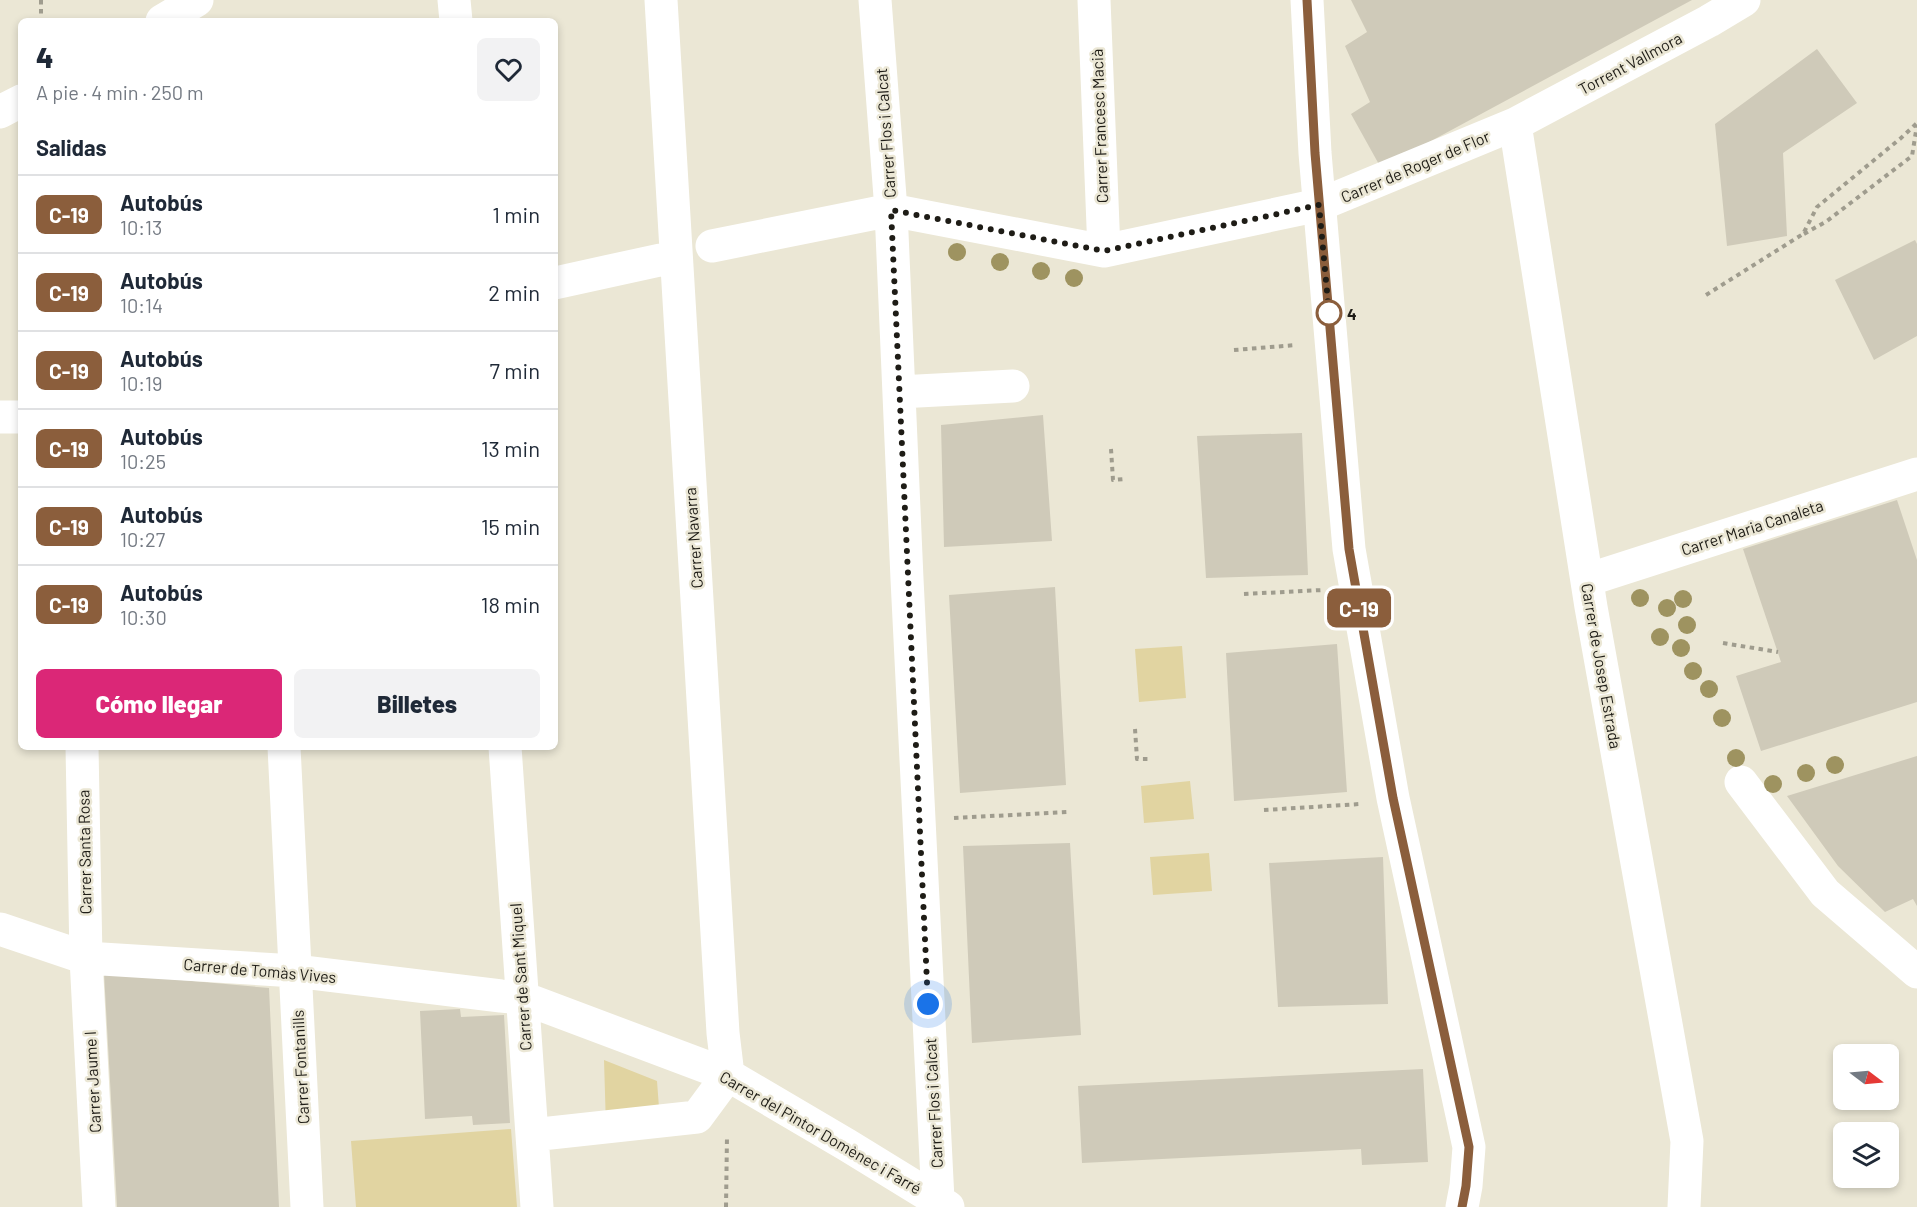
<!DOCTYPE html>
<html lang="es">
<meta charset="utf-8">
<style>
:root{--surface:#fff;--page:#f2f2f3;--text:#1f2937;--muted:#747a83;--line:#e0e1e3;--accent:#db2777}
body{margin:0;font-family:Barlow,sans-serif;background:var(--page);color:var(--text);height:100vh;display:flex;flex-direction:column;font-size:22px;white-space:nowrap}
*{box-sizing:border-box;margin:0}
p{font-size:20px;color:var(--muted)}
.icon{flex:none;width:33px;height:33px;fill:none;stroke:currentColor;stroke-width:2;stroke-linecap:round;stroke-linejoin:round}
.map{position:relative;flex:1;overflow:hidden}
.drawer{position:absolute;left:18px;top:18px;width:540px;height:732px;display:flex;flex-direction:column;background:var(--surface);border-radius:9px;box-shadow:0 3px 9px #0003}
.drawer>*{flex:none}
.badge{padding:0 12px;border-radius:9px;font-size:21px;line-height:39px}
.needle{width:39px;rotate:106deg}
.buttons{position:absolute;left:1833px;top:1044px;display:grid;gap:12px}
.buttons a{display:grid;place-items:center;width:66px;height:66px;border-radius:9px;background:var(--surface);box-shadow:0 3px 9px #0003;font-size:30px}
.you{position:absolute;width:30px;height:30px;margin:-15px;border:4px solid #fff;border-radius:50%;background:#1a73e8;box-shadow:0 0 0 9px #1a73e833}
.map>.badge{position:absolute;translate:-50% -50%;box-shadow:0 0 0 3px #fff}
h2{padding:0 18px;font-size:22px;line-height:54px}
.round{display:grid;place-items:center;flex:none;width:63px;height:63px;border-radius:9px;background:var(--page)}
.summary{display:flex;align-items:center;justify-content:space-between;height:102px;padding:0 18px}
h1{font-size:28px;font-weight:800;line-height:45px}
.action{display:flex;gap:12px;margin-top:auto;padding:12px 18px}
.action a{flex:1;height:69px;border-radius:9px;background:var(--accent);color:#fff;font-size:24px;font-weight:800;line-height:69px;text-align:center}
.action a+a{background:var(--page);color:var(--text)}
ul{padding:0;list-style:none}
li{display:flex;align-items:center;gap:18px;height:78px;padding:0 18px;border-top:2px solid var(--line)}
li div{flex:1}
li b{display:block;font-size:22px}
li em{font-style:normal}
li .badge{min-width:66px;font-weight:700;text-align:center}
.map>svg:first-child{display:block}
</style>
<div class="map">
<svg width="1917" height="1207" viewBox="0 0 1917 1207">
<rect width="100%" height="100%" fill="#ebe7d5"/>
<path fill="#e1d4a1" d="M1182,646L1186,698L1139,702L1135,649Z
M1190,781L1194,819L1144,823L1141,786Z
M1209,853L1212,891L1153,895L1150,857Z
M604,1060L657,1081L660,1121L606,1127Z
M511,1129L517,1207H356L351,1141Z"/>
<path fill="#cfcab9" d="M1351,0H1692L1381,168L1351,114L1370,102L1345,46L1367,32Z
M1817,49L1857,103L1783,153L1787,236L1727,246L1715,124Z
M1915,240L1917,244V336L1874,360L1835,280Z
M1043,415L1052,541L944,547L941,425Z
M1302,433L1308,575L1206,578L1197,436Z
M1897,500L1917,560V702L1761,751L1736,676L1781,662L1743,549Z
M1055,587L1066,785L960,793L949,595Z
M1337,644L1347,792L1234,801L1226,653Z
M1917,756V906L1913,899L1885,912L1838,866L1787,796Z
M1070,843L1081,1035L972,1043L963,846Z
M1383,857L1388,1004L1278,1007L1269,863Z
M104,973L269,988L279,1207H117Z
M460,1009L461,1017L504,1015L510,1123L473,1125L472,1116L425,1119L420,1011Z
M1423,1069L1428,1162L1362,1165L1361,1149L1082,1163L1078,1086Z"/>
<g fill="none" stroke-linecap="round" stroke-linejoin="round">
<path stroke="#9f9c8e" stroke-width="4" stroke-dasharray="4.5 4.5" stroke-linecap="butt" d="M41,0V21
M1804,234L1827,221L1912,156L1917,125
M1706,295L1803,234L1817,207L1901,138L1917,123
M1234,350L1296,345
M1111,449L1113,480L1124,479
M1244,594L1323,590
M1723,643L1778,652
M1135,729L1137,759H1148
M1264,810L1360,804
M954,818L1068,812
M726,1207L727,1136"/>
<path stroke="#fff" stroke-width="33" d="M454,0L456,21
M661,0L723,1033L728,1075
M875,0L891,210L907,579L938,1200
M1094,0L1104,251
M1307,0L1315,153L1349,549L1393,798L1469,1147L1466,1186L1462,1207
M162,21L197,0
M0,112L21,101
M1515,124L1591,607L1687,1141L1684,1207
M712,246L891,210L1104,251L1319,205L1515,124L1709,21L1744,0
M555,283L660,260
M899,392L1013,386
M0,417H21
M1587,580L1917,474
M82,747L86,958L99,1207
M284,747L307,1207
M505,747L537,1207
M1741,782L1825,893L1917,972
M0,929L86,958L295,971L501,996L523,998L728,1075L847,1145L948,1207
M532,1135L697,1117L728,1075"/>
</g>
<g fill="#9e9360">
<circle cx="957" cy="252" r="9"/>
<circle cx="1000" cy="262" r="9"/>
<circle cx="1041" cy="271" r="9"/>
<circle cx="1074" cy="278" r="9"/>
<circle cx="1640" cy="598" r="9"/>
<circle cx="1683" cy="599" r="9"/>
<circle cx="1667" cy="608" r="9"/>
<circle cx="1687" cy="625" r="9"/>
<circle cx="1660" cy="637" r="9"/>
<circle cx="1681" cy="648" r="9"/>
<circle cx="1693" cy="671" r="9"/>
<circle cx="1709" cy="689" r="9"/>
<circle cx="1722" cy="718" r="9"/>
<circle cx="1736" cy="758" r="9"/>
<circle cx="1835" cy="765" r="9"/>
<circle cx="1806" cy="773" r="9"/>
<circle cx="1773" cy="784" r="9"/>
</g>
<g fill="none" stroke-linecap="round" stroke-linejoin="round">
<g stroke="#fff" stroke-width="14">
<path id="line" d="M1307,0L1315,153L1349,549L1393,798L1469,1147L1466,1186L1462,1207"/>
</g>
<use href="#line" stroke="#8b5e3c" stroke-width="9"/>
<path stroke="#1e1c16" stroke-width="6" stroke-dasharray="0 10.8" d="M928,1004L891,210L1104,251L1319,205L1329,313"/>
</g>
<circle fill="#fff" stroke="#8b5e3c" stroke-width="3" cx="1329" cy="313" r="12"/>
<g text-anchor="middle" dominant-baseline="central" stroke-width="5" stroke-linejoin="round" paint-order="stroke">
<g font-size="16" fill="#1e1c16" stroke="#ebe7d5">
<text transform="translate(1630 63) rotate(-28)">Torrent Vallmora</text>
<text transform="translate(1099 126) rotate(-92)">Carrer Francesc Macià</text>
<text transform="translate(885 133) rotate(-94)">Carrer Flos i Calcat</text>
<text transform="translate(1415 166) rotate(-23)">Carrer de Roger de Flor</text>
<text transform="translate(1752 527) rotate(-18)">Carrer Maria Canaleta</text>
<text transform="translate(693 538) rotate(-94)">Carrer Navarra</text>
<text transform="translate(1602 666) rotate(80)">Carrer de Josep Estrada</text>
<text transform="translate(84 852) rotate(-91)">Carrer Santa Rosa</text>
<text transform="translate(260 970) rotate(5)">Carrer de Tomàs Vives</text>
<text transform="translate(520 977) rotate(-94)">Carrer de Sant Miquel</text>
<text transform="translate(300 1067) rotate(-93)">Carrer Fontanills</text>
<text transform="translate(92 1082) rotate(-93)">Carrer Jaume I</text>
<text transform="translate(933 1103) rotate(-93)">Carrer Flos i Calcat</text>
<text transform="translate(821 1132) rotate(30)">Carrer del Pintor Domènec i Farré</text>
</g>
<g font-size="16" font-weight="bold" fill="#1e1c16" stroke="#ebe7d5" text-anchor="start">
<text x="1347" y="313">4</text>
</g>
</g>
</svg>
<div class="buttons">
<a><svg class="needle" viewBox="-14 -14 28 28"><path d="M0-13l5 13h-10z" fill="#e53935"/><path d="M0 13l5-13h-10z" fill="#747a83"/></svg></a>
<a><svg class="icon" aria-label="layers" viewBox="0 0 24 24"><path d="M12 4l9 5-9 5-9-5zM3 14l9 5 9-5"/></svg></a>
</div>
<div class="you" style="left:928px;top:1004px"></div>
<b class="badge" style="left:1359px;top:608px;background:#8b5e3c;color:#fff">C-19</b>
<section class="drawer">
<div class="summary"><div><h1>4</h1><p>A pie · 4 min · 250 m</p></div><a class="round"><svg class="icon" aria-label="heart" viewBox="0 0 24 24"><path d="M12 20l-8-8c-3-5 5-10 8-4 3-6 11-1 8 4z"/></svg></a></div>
<h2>Salidas</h2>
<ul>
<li><span class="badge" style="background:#8b5e3c;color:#fff">C-19</span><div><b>Autobús</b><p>10:13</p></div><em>1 min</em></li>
<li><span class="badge" style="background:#8b5e3c;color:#fff">C-19</span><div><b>Autobús</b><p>10:14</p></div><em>2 min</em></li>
<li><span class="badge" style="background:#8b5e3c;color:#fff">C-19</span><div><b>Autobús</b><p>10:19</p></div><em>7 min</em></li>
<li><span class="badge" style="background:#8b5e3c;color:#fff">C-19</span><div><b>Autobús</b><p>10:25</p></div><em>13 min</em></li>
<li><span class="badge" style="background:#8b5e3c;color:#fff">C-19</span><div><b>Autobús</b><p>10:27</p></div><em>15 min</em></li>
<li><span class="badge" style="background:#8b5e3c;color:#fff">C-19</span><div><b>Autobús</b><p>10:30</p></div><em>18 min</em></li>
</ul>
<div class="action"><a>Cómo llegar</a><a>Billetes</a></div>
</section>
</div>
